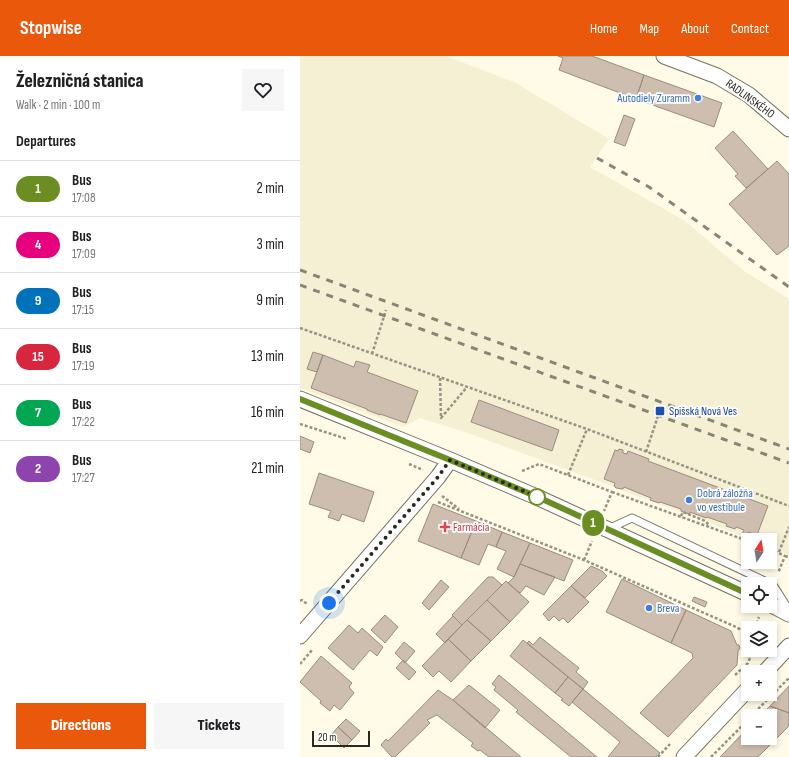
<!DOCTYPE html>
<meta charset="utf-8">
<style>
:root{--surface:#fff;--page:#f6f6f6;--text:#202124;--muted:#757577;--line:#e0e0e0;--accent:#ea580c}
body{margin:0;font-family:"Sofia Sans Condensed",sans-serif;background:var(--page);color:var(--text);height:100vh;display:flex;flex-direction:column;font-size:15px;white-space:nowrap}
*{box-sizing:border-box;margin:0}
p{font-size:13px;color:var(--muted)}
.icon{flex:none;width:22px;height:22px;fill:none;stroke:currentColor;stroke-width:2;stroke-linecap:round;stroke-linejoin:round}
.map{position:relative;flex:1;overflow:hidden}
.sheet{display:flex;flex-direction:column;background:var(--surface);width:300px}
.sheet>*{flex:none}
.badge{padding:0 8px;border-radius:13px;font-size:14px;line-height:26px}
.needle{width:26px;rotate:12deg}
.buttons{position:absolute;left:441px;top:477px;display:grid;gap:8px}
.buttons a{display:grid;place-items:center;width:36px;height:36px;border-radius:0px;background:var(--surface);box-shadow:0 2px 6px #0003;font-size:20px}
.scale{position:absolute;left:12px;bottom:10px;width:58px;box-sizing:border-box;padding-left:4px;border:2px solid #2a2820;border-top:0;font-size:11px;line-height:14px;white-space:nowrap;color:#2a2820;-webkit-text-stroke:3px #fff;paint-order:stroke}
.you{position:absolute;width:20px;height:20px;margin:-10px;border:3px solid #fff;border-radius:50%;background:#1a73e8;box-shadow:0 0 0 6px #1a73e833}
.map>.badge{position:absolute;translate:-50% -50%;box-shadow:0 0 0 2px #fff}
h2{padding:0 16px;font-size:15px;line-height:36px}
.round{display:grid;place-items:center;flex:none;width:42px;height:42px;border-radius:0px;background:var(--page)}
.headline{display:flex;align-items:center;justify-content:space-between;height:68px;padding:0 16px}
h1{font-size:19px;font-weight:800;line-height:30px}
.button{display:flex;gap:8px;margin-top:auto;padding:8px 16px}
.button a{flex:1;height:46px;border-radius:0px;background:var(--accent);color:#fff;font-size:16px;font-weight:800;line-height:46px;text-align:center}
.button a+a{background:var(--page);color:var(--text)}
ul{padding:0;list-style:none}
li{display:flex;align-items:center;gap:12px;height:56px;padding:0 16px;border-top:1px solid var(--line)}
li div{flex:1}
li b{display:block;font-size:15px}
li em{font-style:normal}
li .badge{min-width:44px;font-weight:700;text-align:center}
header{display:flex;align-items:center;gap:24px;box-sizing:border-box;height:56px;padding:0 20px;background:var(--accent);color:#fff}
header strong{font-size:19px}
nav{display:flex;gap:22px;margin-inline-start:auto;font-size:14px}
main{display:flex;flex:1;min-height:0}
.map>svg:first-child{display:block}
</style>
<header>
<strong>Stopwise</strong>
<nav><a>Home</a><a>Map</a><a>About</a><a>Contact</a></nav>
</header>
<main>
<section class="sheet">
<div class="headline"><div><h1>Železničná stanica</h1><p>Walk · 2 min · 100 m</p></div><a class="round"><svg class="icon" aria-label="heart" viewBox="0 0 24 24"><path d="M12 20l-8-8c-3-5 5-10 8-4 3-6 11-1 8 4z"/></svg></a></div>
<h2>Departures</h2>
<ul>
<li><span class="badge" style="background:#6b8e23;color:#fff">1</span><div><b>Bus</b><p>17:08</p></div><em>2 min</em></li>
<li><span class="badge" style="background:#e6007e;color:#fff">4</span><div><b>Bus</b><p>17:09</p></div><em>3 min</em></li>
<li><span class="badge" style="background:#0072bc;color:#fff">9</span><div><b>Bus</b><p>17:15</p></div><em>9 min</em></li>
<li><span class="badge" style="background:#d7263d;color:#fff">15</span><div><b>Bus</b><p>17:19</p></div><em>13 min</em></li>
<li><span class="badge" style="background:#00a651;color:#fff">7</span><div><b>Bus</b><p>17:22</p></div><em>16 min</em></li>
<li><span class="badge" style="background:#8e44ad;color:#fff">2</span><div><b>Bus</b><p>17:27</p></div><em>21 min</em></li>
</ul>
<div class="button"><a>Directions</a><a>Tickets</a></div>
</section>
<div class="map">
<svg width="489" height="701" viewBox="0 0 489 701">
<rect width="100%" height="100%" fill="#fffbe6"/>
<path fill="#f5f0d3" d="M0,0H146L214,26L309,83L290,111L385,165L444,215L489,243V499L470,491V484H452L405,465L168,377L120,362L103,371L0,332Z"/>
<path fill="#cebeaf" stroke="#9b8c7e" d="M258,0H292L344,19L336,43L259,14L263,2Z
M344,19L422,47L414,71L336,43Z
M324,59L335,63L325,90L314,86Z
M433,75L468,113L446,132L435,120L438,118L415,92Z
M477,105L489,118V190L477,199L429,148Z
M13,296L23,299L17,316L7,313Z
M23,299L54,311L56,305L70,309L67,316L118,335L106,367L80,358V359L67,354V353L11,332Z
M179,344L259,374L252,395L171,366Z
M0,380L14,386L10,397L0,393Z
M319,393L323,394V397L327,398L328,395L349,403L348,405L468,450L457,479L448,476L446,480L442,478L444,474L436,471L435,473L426,470L427,468L407,461L406,462L390,456L389,458L383,456L381,455V453L360,446L359,447L350,444L351,442L324,431L323,433L316,432L314,430L315,427L304,423L315,394L318,395Z
M19,417L74,436L64,466L42,458L39,465L28,461L31,455L9,448Z
M133,448L176,465L161,502L118,485Z
M176,465L202,476L196,491L188,488L179,509L161,502Z
M202,476L230,487L214,521L197,513L206,495L196,491Z
M230,487L273,504L264,525L220,508Z
M220,508L255,521L244,539L226,530L220,537L208,527L214,521Z
M291,510L302,515L307,520L285,542L271,530Z
M188,521H193L202,529L162,569L152,559Z
M322,523L386,554L371,587L306,556Z
M141,524L149,531L129,554L122,547Z
M206,525L229,546L210,566L187,544Z
M271,530L289,546L268,567L263,562L259,565L254,560L249,565L243,558Z
M394,541L407,546L405,551L392,545Z
M187,544L210,566L191,585L167,564Z
M386,554L431,575L437,589H439L440,592L438,595L437,609L368,681L340,657L393,602L392,597L371,587Z
M85,559L98,571L85,587L71,574Z
M153,560L162,569L145,587L136,578Z
M167,564L191,585L171,605L148,583Z
M49,569L58,577L62,572L83,591L77,600L70,594L53,614L28,592Z
M240,581L279,612L276,616L288,626L283,633L227,587L229,585L233,589Z
M148,583L171,605L151,626L139,615L133,621L122,610Z
M223,584L268,621L255,637L210,600Z
M104,586L115,595L105,607L95,597Z
M21,600L52,627L49,631L54,637L40,654L34,649L30,655L20,647L21,645L0,626Z
M103,604L116,616L109,624L96,612Z
M199,619L297,701H271L216,656L218,654L194,634L196,631L192,628Z
M268,621L283,633L269,650L261,644L263,643L255,637Z
M169,629L200,654L185,672L153,644Z
M489,630V657L470,650Z
M283,633L360,697L356,701H308L320,686L272,646Z
M138,634L153,644L221,701H189L180,694L178,695L171,690L173,687L137,659L127,664L130,667L95,701H92L81,689L86,683L88,685Z
M470,650L489,657V670L458,701H420L448,672V682H470V660H460Z
M46,663L60,675L52,684L38,671Z
M38,671L52,684L44,692L31,679Z"/>
<g fill="none" stroke-linecap="round" stroke-linejoin="round">
<g stroke="#736f5d" stroke-width="9">
<path id="lane" d="M308,473L332,462L473,529L489,554"/>
</g>
<g stroke="#736f5d" stroke-width="17">
<path id="street" d="M364,0L417,20L449,39L489,73
M0,343L150,404L239,442L448,538
M470,548L489,558
M0,580L138,421L150,404
M465,616L489,590
M384,701L448,633"/>
</g>
<path stroke="#969384" stroke-width="2.5" stroke-dasharray="3 2" stroke-linecap="butt" d="M0,272L287,373L489,450
M72,298L86,254
M140,322L141,362L167,331
M0,368L47,383
M346,396L360,354
M109,408L123,414
M222,415L239,408L312,436L304,455
M268,419L287,373
M312,436L448,485
M142,440L159,453
M138,446L284,504L436,571L448,578
M381,460L383,456L405,465L410,470
M470,493L485,500L478,517
M479,496L489,471
M485,500L489,501
M284,504L292,485
M0,545L2,544L7,548
M455,572L459,561
M0,608L13,593
M435,619L448,607L453,594
M451,660L489,622
M358,701L370,688
M411,701L448,664"/>
<use href="#lane" stroke="#fff" stroke-width="7"/>
<use href="#street" stroke="#fff" stroke-width="15"/>
<path stroke="#888577" stroke-width="3" stroke-dasharray="7 7" stroke-linecap="butt" d="M297,102L349,131L489,231
M0,214L489,393
M0,229L489,407"/>
</g>
<g fill="none" stroke-linecap="round" stroke-linejoin="round">
<g stroke="#fff" stroke-width="9">
<path id="line" d="M0,343L150,404L240,442L448,538"/>
</g>
<use href="#line" stroke="#6b8e23" stroke-width="6"/>
<path stroke="#2a2820" stroke-width="4" stroke-dasharray="0 7.2" d="M29,547L138,421L150,404L240,442L237,441"/>
</g>
<g fill="#3f7fe0" stroke="#fff" stroke-width="1.5">
<circle cx="398" cy="42" r="4"/>
<circle cx="389" cy="444" r="4"/>
<circle cx="349" cy="552" r="4"/>
</g>
<rect fill="#1a4fb4" stroke="#fff" stroke-width="1.5" x="355" y="350" width="10" height="10" rx="2"/>
<circle fill="#fff" stroke="#6b8e23" stroke-width="2" cx="237" cy="441" r="8"/>
<path fill="#e0444e" stroke="#fff" stroke-width="1.5" d="M143 465h4v4h4v4h-4v4h-4v-4h-4v-4h4z"/>
<g text-anchor="middle" dominant-baseline="central" stroke-width="3.5" stroke-linejoin="round" paint-order="stroke">
<g font-size="12" fill="#366cbe" stroke="#fff" text-anchor="start">
<text x="390" y="42" text-anchor="end">Autodiely Zuramm</text>
<text x="397" y="437">Dobrá záložňa<tspan x="397" dy="14">vo vestibule</tspan></text>
<text x="357" y="552">Breva</text>
</g>
<g font-size="12" fill="#2a2820" stroke="#fff">
<text transform="translate(450 43) rotate(36)">RADLINSKÉHO</text>
</g>
<g font-size="12" fill="#164399" stroke="#fff" text-anchor="start">
<text x="369" y="355">Spišská Nová Ves</text>
</g>
<g font-size="12" fill="#be3a42" stroke="#fff" text-anchor="start">
<text x="153" y="471">Farmácia</text>
</g>
</g>
</svg>
<div class="buttons">
<a><svg class="needle" viewBox="-14 -14 28 28"><path d="M0-13l5 13h-10z" fill="#e53935"/><path d="M0 13l5-13h-10z" fill="#757577"/></svg></a>
<a><svg class="icon" aria-label="locate" viewBox="0 0 24 24"><circle cx="12" cy="12" r="6"/><path d="M12 2v4M12 18v4M2 12h4M18 12h4"/></svg></a>
<a><svg class="icon" aria-label="layers" viewBox="0 0 24 24"><path d="M12 4l9 5-9 5-9-5zM3 14l9 5 9-5"/></svg></a>
<a>+</a>
<a>−</a>
</div>
<div class="scale">20 m</div>
<div class="you" style="left:29px;top:547px"></div>
<b class="badge" style="left:293px;top:467px;background:#6b8e23;color:#fff">1</b>
</div>
</main>
